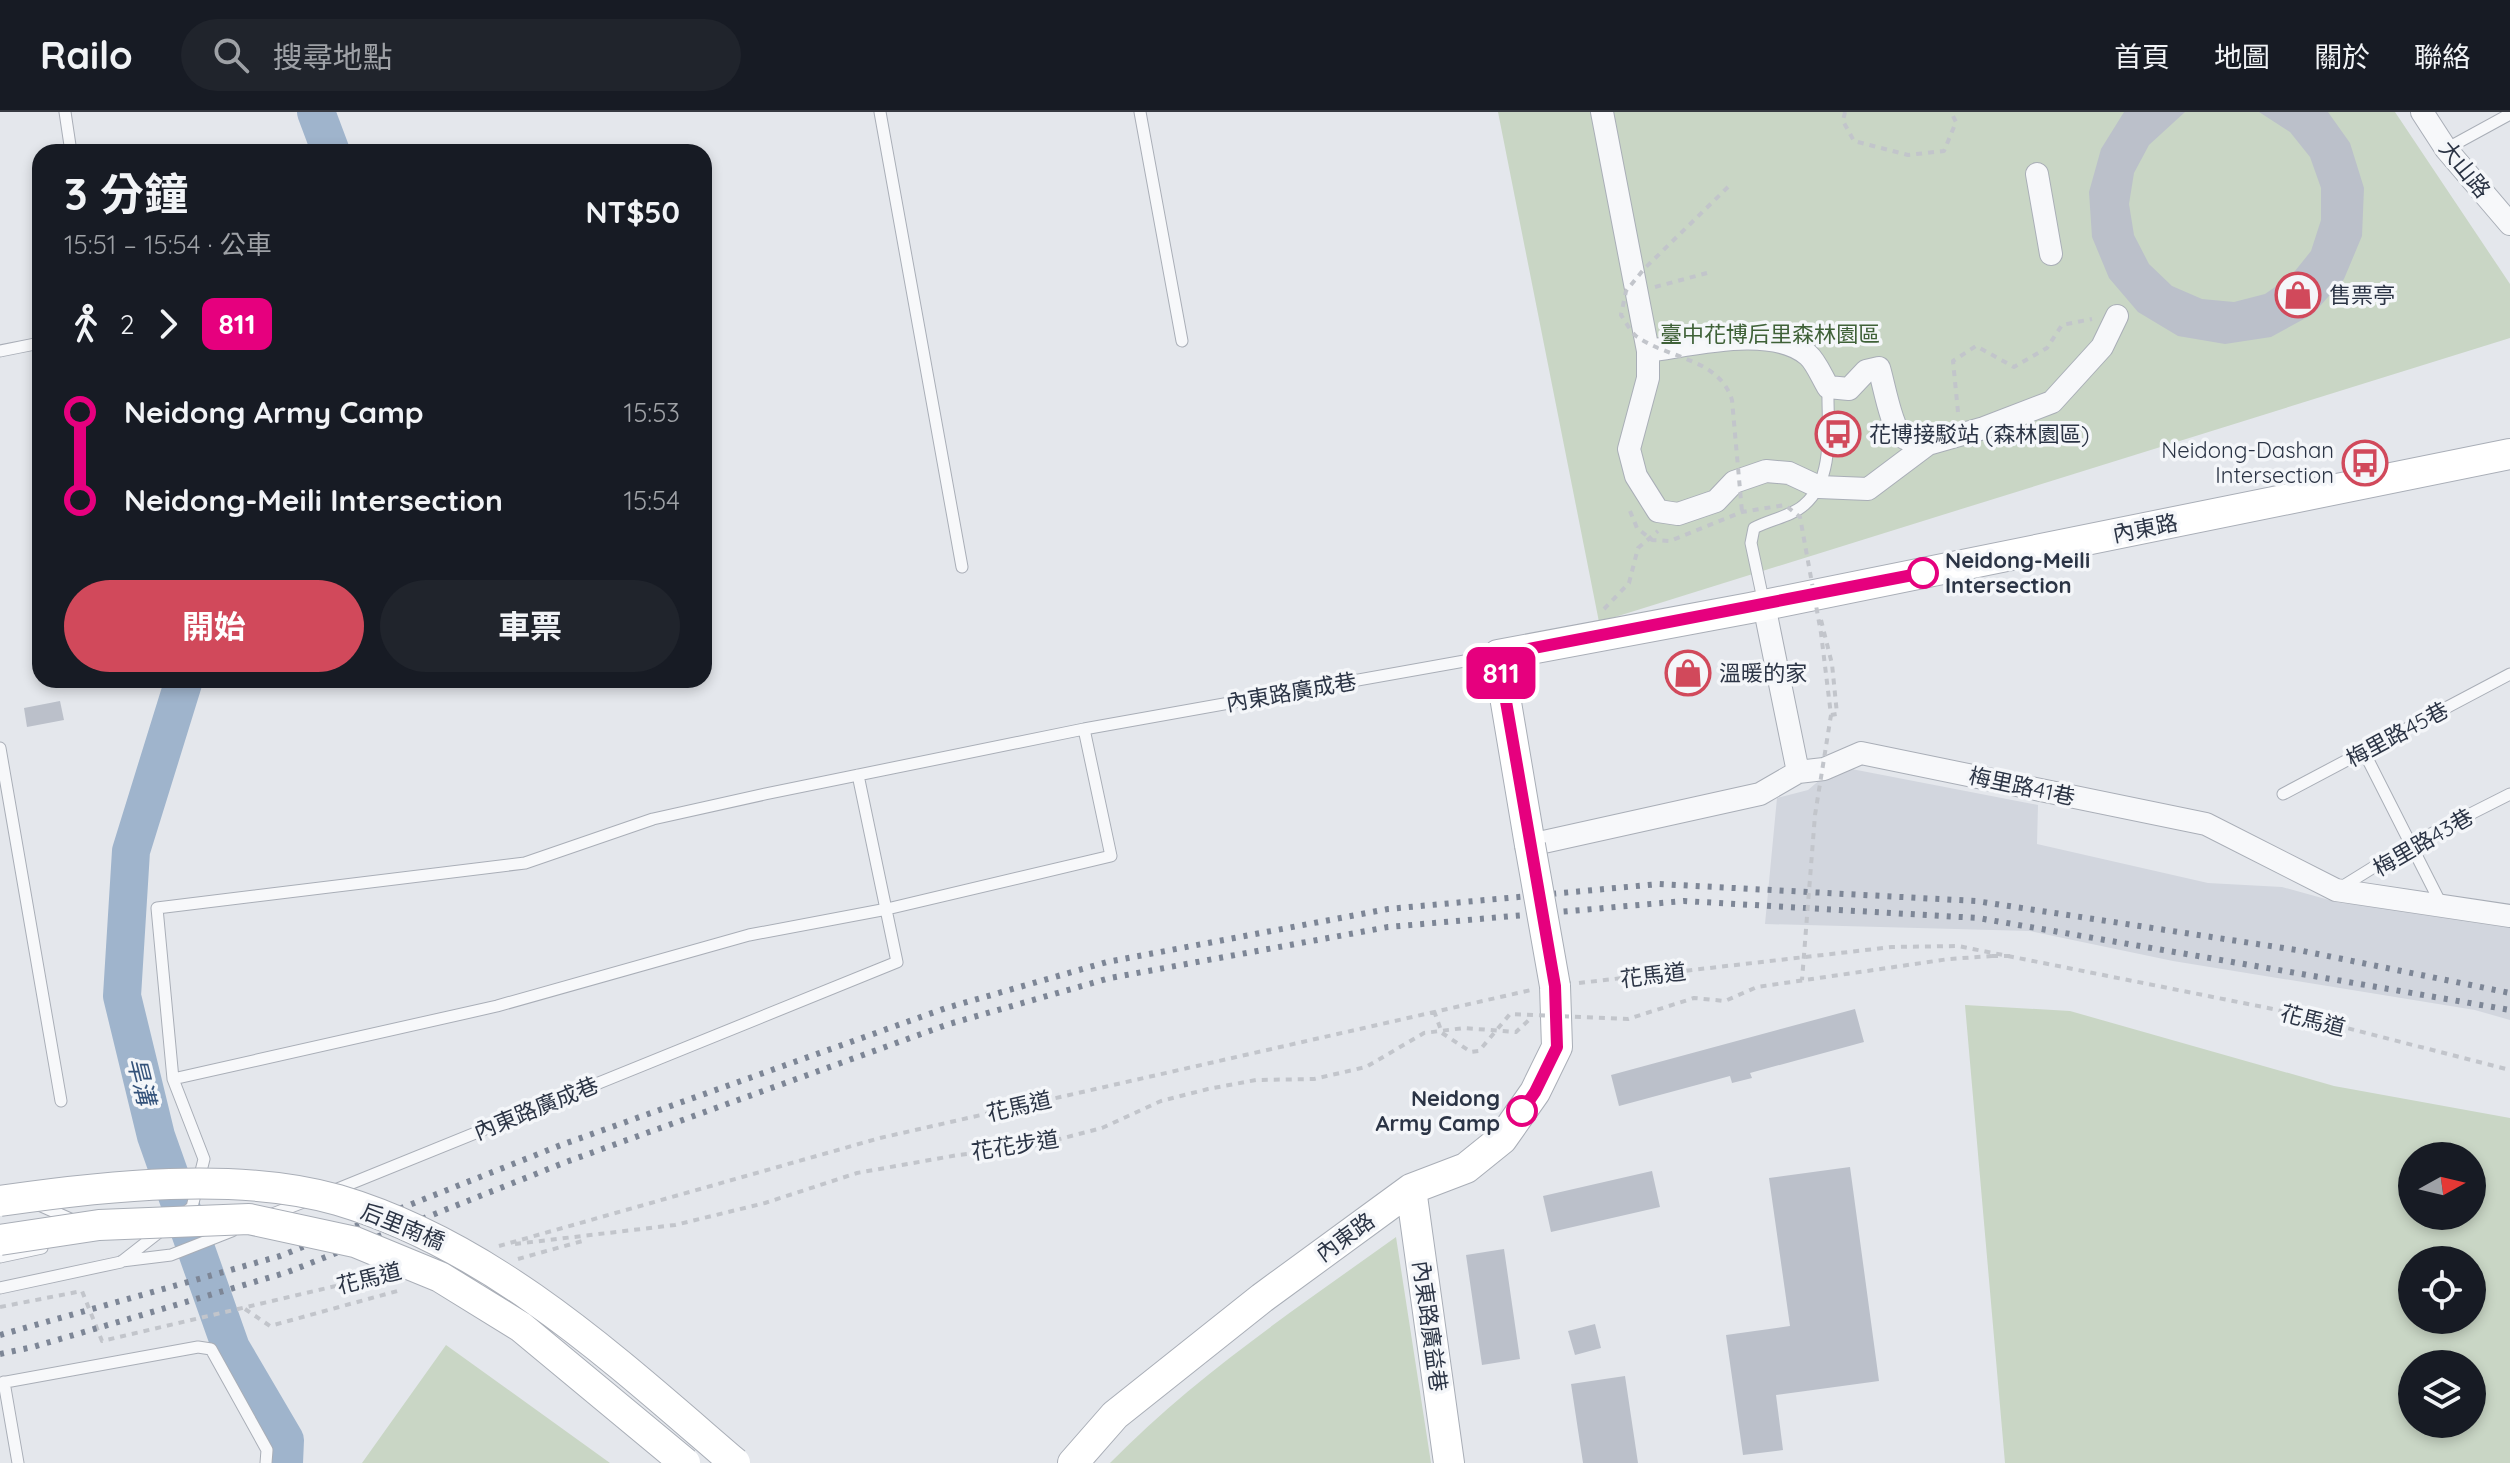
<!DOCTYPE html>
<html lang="zh-TW">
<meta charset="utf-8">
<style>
:root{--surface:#171b24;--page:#20242c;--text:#f1f3f6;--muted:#9ea1a6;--line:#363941;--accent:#d1495b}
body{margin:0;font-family:Quicksand,"Noto Sans TC",sans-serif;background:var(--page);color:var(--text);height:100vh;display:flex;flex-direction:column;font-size:30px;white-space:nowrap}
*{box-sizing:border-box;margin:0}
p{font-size:26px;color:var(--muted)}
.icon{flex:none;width:44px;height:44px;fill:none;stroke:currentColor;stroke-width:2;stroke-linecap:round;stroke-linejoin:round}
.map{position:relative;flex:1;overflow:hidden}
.drawer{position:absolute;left:32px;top:32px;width:680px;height:544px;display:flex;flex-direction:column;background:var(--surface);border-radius:24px;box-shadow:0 4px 12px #0003}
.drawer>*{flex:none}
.badge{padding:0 16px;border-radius:12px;font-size:28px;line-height:52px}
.needle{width:52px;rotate:82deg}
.buttons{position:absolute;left:2398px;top:1030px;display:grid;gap:16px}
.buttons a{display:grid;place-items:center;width:88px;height:88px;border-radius:50%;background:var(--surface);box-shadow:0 4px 12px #0003;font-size:40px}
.map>.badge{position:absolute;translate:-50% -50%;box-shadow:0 0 0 4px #fff}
.legs{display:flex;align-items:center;gap:12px;height:88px;padding:0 32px;font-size:26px}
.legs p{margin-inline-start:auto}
.headline{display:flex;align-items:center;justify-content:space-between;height:136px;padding:0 32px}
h1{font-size:44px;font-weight:700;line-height:60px}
.cta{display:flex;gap:16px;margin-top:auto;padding:16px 32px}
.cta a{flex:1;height:92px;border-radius:48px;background:var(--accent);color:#fff;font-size:32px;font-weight:700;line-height:92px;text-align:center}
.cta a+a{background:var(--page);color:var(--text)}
ul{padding:0 32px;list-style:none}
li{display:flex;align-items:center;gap:28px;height:88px;font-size:30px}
li i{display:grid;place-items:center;width:12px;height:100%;margin:0 10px;background:currentColor}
li i::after{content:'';width:20px;height:20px;margin:-10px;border:6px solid;border-radius:50%;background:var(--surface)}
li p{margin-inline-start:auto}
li:first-child i{background:linear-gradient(#0000 50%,currentColor 0)}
li:last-child i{background:linear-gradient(currentColor 50%,#0000 0)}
header{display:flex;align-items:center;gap:48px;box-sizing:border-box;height:112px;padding:0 40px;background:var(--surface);border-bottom:2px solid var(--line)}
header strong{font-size:38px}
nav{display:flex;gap:44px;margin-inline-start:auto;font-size:28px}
.search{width:560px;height:72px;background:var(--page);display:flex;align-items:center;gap:20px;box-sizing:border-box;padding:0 28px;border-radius:44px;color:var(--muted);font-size:30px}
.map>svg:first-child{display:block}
</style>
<header>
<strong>Railo</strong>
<div class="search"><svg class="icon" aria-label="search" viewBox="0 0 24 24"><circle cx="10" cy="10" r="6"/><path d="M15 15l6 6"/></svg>搜尋地點</div>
<nav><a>首頁</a><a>地圖</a><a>關於</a><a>聯絡</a></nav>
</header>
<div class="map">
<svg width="2510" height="1351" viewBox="0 0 2510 1351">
<rect width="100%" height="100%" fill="#e4e7ec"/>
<path fill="#d2d6de" d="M1836,654L2038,693L2037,732L2208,771L2282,775L2340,791L2462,801L2510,809V908L2475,898L2173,849L2030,819L1765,812L1777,686L1808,678Z"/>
<path fill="#c9d6c5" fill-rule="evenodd" d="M1498,0H2395L2510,172V226L1599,510Z
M1965,893L2070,899L2334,974L2510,1006V1351H2005ZM2472,1044V1104H2412V1044ZM2412,1148H2472V1208H2412ZM2412,1252H2472V1312H2412Z
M1396,1125L1431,1351H1110C1195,1264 1297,1196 1396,1125Z
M446,1233L610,1351H362Z"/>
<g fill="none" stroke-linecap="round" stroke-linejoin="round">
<path stroke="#9fb4cc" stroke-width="38" d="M316,0L331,40
M184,568L131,739L122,884L156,1024L231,1236L285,1328L284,1351"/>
</g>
<path fill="#bbc0ca" d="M2124,0H2185L2149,33L2134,61L2129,92L2134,123L2149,152L2172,174L2202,187L2234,190L2265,182L2291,164L2311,139L2321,108V76L2310,45L2290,20L2259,0H2328L2350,31L2364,76L2362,124L2344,167L2313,202L2271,225L2225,232L2178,224L2138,200L2109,166L2092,125L2089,80L2101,37Z
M60,589L64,608L27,615L24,596Z
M1855,897L1864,930L1750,961L1752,966L1732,971L1730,964L1619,994L1611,963Z
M1850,1055L1879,1269L1776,1283L1783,1338L1743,1343L1726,1223L1790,1214L1769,1066Z
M1652,1059L1660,1095L1551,1120L1543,1084Z
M1504,1137L1520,1247L1482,1253L1466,1143Z
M1595,1212L1601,1236L1575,1243L1568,1219Z
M1625,1264L1638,1351H1583L1571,1272Z"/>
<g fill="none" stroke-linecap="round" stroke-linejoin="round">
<g stroke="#a9aeb7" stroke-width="13">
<path id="lane" d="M65,0L71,40
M880,0L962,455
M1140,0L1182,229
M2446,37L2510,2
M0,239L40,231
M1764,492L1751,431L1754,416C1769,408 1792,404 1804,393C1836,366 1827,311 1828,275
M0,636L61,989
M2364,640L2441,792
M2283,682L2510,562
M2340,776L2411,732L2510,682
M173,967L497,894L749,823L887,797L1111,744L1084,617
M330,1080L897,850L858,663
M39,1093L75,1109
M182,1103L192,1095L204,1047L173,967L157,796L525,751L653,707L765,682L1084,617L1498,543
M270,1103L306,1089
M0,1145L42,1136
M122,1149L171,1143L232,1119
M0,1176L121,1150L162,1118
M4,1270L18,1351
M0,1271L198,1235L211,1237L267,1338L266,1351"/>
</g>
<g stroke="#a9aeb7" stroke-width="24">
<path id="street" d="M1602,0L1648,239V266L1629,337L1636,364L1658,399L1678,402L1716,389L1734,370L1766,359L1789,361L1819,375L1868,377L1928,332L1984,316L2052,290L2102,235L2117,204
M2422,0L2446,37L2510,112
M2037,62L2051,142
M1648,239C1693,233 1771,212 1808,243C1816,250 1822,265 1828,275L1849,277L1866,259L1879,256C1884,272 1891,316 1903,325C1909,329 1921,330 1928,332
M1764,493L1798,660
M1530,733L1760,682L1798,660L1824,657L1861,641L2206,712L2336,778L2510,804"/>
</g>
<g stroke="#a9aeb7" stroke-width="32">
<path id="secondary" d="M1530,733L1498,543L1750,496L2510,342
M1411,1077L1449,1351
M1073,1351L1115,1303L1262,1186L1411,1077L1466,1056L1502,1027L1535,980L1557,935L1555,874"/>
</g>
<path stroke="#c2c5cb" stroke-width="4" stroke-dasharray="6 6" stroke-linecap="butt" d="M1845,0L1843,9L1854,29L1908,43L1944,39L1956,10L1951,0
M1655,175L1707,161
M1958,300L1953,249L1976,234L2014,255L2047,236L2062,213L2092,207
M1604,497L1629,471L1638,436L1658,419
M1821,508L1832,552L1837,602L1831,603
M1992,844H2010
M1579,871L1892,835L1958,834L2273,897L2510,958
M1434,899L1442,921
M515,1132L675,1113L765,1091L857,1061L958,1043L1029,1035L1102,1016L1161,989L1208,977L1256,968L1314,967L1366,955L1424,921L1464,916L1516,920L1531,906
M499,1134L880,1026L1531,878
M518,1147L586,1128
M0,1195L82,1179L102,1229L374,1165
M245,1197L270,1214L401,1178"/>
<use href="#lane" stroke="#f7f8fa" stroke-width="11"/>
<use href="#street" stroke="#f7f8fa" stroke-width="22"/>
<use href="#secondary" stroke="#fff" stroke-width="30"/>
<path stroke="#7d8696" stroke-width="6" stroke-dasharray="4 8" stroke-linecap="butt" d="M0,1223L280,1144L561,1033L946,896L1107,850L1388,797L1659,772L1976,789L2303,839L2510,881
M0,1242L33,1235L288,1160L566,1050L949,912L1110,866L1388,815L1684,789L1978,806L2510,898"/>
<g stroke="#a9aeb7" stroke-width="32" stroke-linecap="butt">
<path id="secondary-bridge" d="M1530,733L1555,874
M0,1089C103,1074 237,1059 338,1088C493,1134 615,1248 735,1351
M0,1128L99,1113L249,1107L355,1130L440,1165L521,1215L685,1351"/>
</g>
<path stroke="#c2c5cb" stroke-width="4" stroke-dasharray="6 6" stroke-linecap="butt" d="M1728,75L1644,157L1626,179L1621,203C1626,210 1630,219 1636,224C1668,247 1719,246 1732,288L1742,400
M1630,399L1637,416L1652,428L1670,429L1742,400L1785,393L1800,405L1821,521L1831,603L1815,703L1802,868
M1442,921L1471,940L1479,939L1510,902L1628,907L1694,886L1725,889L1757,875L1949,847L1992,844"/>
<use href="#secondary-bridge" stroke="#fff" stroke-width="30"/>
</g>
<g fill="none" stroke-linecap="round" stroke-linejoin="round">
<g stroke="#fff" stroke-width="18">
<path id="line-1" d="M1522,999L1535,980L1557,935L1555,874L1498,543L1923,461"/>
</g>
<use href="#line-1" stroke="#e6007e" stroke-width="12"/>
</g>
<defs>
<g id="shop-ring" transform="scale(2.3)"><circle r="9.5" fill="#f4f6f9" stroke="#d1495b" stroke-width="1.5"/><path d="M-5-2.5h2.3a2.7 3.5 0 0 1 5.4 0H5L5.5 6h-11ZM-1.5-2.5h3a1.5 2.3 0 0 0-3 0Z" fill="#d1495b"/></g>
<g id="bus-ring" transform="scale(2.3)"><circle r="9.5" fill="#f4f6f9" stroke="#d1495b" stroke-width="1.5"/><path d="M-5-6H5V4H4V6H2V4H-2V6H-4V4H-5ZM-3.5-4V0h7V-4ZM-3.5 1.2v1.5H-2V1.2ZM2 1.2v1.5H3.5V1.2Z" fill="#d1495b"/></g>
</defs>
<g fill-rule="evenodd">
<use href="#shop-ring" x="2298" y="183"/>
<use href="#bus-ring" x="1838" y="322"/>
<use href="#bus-ring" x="2365" y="351"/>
<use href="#shop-ring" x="1688" y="561"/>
</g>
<g fill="#fff" stroke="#e6007e" stroke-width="4">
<circle cx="1923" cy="461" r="14"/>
<circle cx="1522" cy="999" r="14"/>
</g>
<g text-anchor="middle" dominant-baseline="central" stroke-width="7" stroke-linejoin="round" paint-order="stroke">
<g font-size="22" fill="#2b3445" stroke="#f4f6f9">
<text transform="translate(2465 57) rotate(51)">大山路</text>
<text transform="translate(2145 416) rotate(-11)">內東路</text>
<text transform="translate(1291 580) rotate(-10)">內東路廣成巷</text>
<text transform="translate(2397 622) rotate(-28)">梅里路45巷</text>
<text transform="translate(2022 674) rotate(12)">梅里路41巷</text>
<text transform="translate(2423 730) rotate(-30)">梅里路43巷</text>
<text transform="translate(1653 863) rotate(-7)">花馬道</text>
<text transform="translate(2313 908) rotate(14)">花馬道</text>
<text transform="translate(1019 994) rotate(-13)">花馬道</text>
<text transform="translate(536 996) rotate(-22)">內東路廣成巷</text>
<text transform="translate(1015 1033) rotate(-9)">花花步道</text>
<text transform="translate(403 1114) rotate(22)">后里南橋</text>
<text transform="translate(1345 1125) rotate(-36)">內東路</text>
<text transform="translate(369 1166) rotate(-14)">花馬道</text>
<text transform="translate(1430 1214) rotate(82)">內東路廣益巷</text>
</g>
<g font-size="22" fill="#2b3445" stroke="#f4f6f9" text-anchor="start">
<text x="2329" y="183">售票亭</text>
<text x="1869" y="322">花博接駁站 (森林園區)</text>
<text x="2334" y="338" text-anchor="end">Neidong-Dashan<tspan x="2334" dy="25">Intersection</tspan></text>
<text x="1719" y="561">溫暖的家</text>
</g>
<g font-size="22" fill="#3f6138" stroke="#f4f6f9">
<text x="1770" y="222">臺中花博后里森林園區</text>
</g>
<g font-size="22" font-weight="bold" fill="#2b3445" stroke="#f4f6f9" text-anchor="start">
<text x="1945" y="448">Neidong-Meili<tspan x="1945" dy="25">Intersection</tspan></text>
<text x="1500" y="986" text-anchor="end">Neidong<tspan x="1500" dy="25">Army Camp</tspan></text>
</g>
<g font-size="24" font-style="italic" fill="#34527a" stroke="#f4f6f9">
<text transform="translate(142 969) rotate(76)">旱溝</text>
</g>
</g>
</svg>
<div class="buttons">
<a><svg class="needle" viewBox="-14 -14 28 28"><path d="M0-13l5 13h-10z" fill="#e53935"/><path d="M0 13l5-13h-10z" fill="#9ea1a6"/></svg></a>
<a><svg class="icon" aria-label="locate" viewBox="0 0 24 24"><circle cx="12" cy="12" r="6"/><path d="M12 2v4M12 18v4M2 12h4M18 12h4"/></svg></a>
<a><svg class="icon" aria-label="layers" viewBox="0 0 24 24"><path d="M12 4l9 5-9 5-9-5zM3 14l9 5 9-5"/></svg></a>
</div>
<b class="badge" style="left:1501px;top:561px;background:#e6007e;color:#fff">811</b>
<section class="drawer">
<div class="headline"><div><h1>3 分鐘</h1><p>15:51 – 15:54 · 公車</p></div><b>NT$50</b></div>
<div class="legs"><svg class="icon" aria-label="walk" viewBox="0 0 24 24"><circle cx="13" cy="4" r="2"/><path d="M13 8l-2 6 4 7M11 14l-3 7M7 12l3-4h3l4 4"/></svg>2<svg class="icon" aria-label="forward" viewBox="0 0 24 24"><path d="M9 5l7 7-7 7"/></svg><b class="badge" style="background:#e6007e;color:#fff">811</b></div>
<ul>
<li><i style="color:#e6007e"></i><b>Neidong Army Camp</b><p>15:53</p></li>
<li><i style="color:#e6007e"></i><b>Neidong-Meili Intersection</b><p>15:54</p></li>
</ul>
<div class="cta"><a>開始</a><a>車票</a></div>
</section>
</div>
